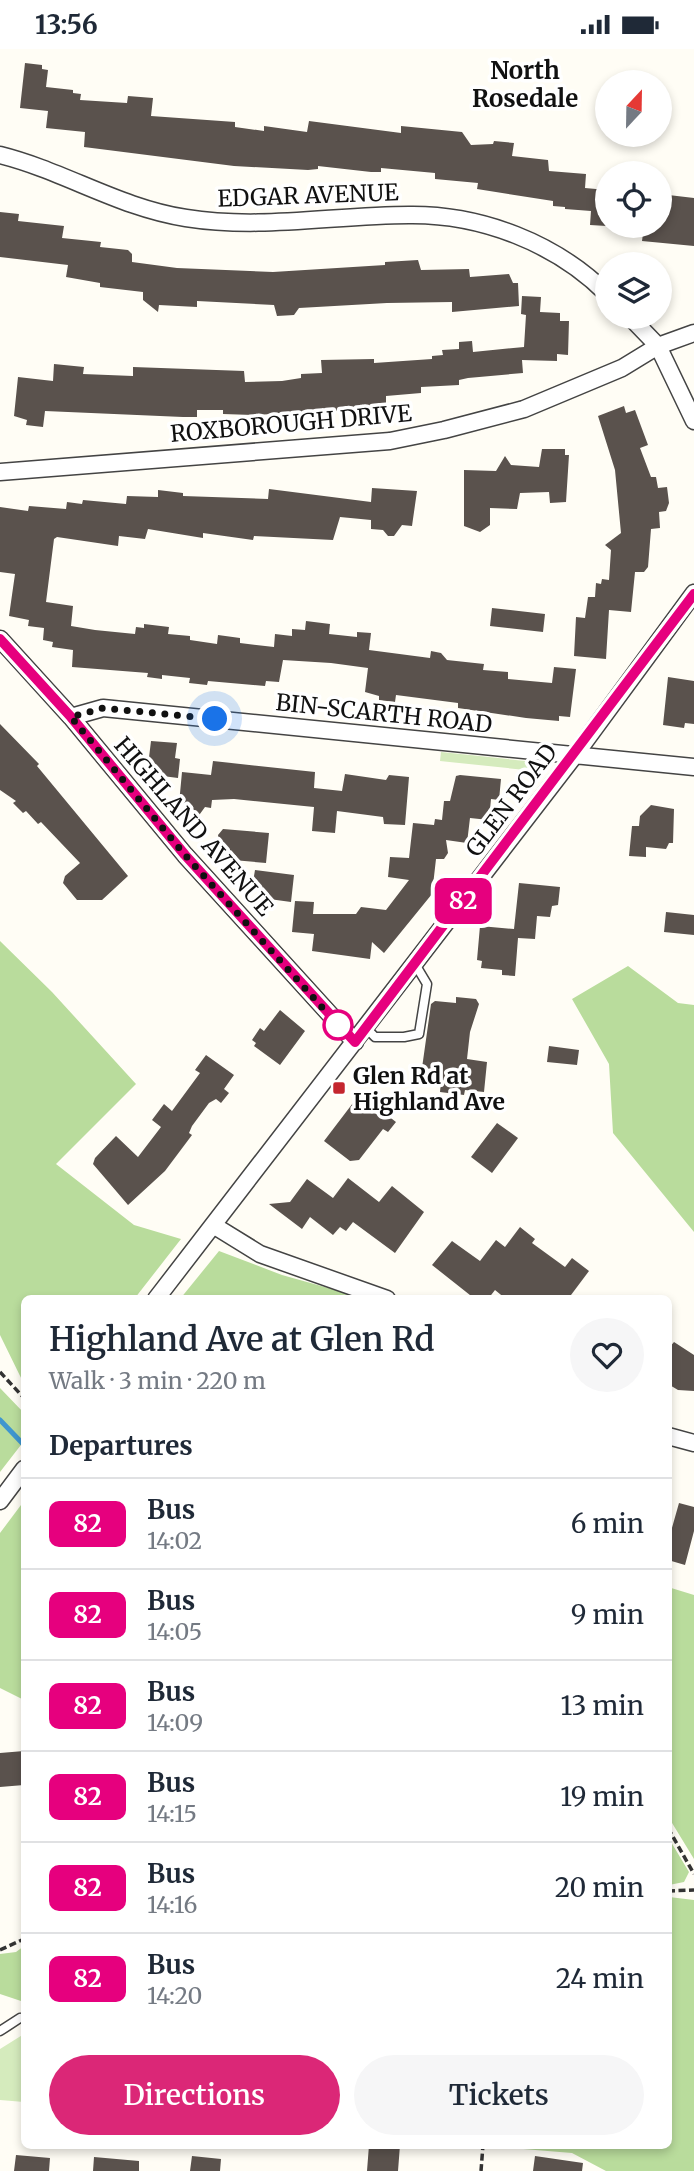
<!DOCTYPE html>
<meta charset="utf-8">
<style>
:root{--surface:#fff;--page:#f6f6f7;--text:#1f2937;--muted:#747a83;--line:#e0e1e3;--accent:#db2777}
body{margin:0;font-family:Merriweather,serif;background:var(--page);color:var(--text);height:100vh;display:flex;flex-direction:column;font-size:26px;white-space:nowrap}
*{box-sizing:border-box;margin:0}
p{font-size:23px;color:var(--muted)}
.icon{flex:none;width:38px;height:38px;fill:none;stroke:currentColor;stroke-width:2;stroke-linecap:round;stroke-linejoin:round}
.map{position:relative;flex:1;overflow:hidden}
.drawer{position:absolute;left:21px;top:1246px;width:651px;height:854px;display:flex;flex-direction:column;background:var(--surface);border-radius:10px;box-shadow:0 4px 10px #0003}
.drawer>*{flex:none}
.badge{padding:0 14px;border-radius:10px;font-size:24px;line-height:46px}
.needle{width:46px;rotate:22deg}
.controls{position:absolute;left:595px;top:21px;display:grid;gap:14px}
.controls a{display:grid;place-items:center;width:77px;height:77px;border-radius:50%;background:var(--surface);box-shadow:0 4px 10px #0003;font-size:35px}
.you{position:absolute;width:35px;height:35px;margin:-18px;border:5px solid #fff;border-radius:50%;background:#1a73e8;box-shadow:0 0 0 10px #1a73e833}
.map>.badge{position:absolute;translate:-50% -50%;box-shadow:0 0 0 4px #fff}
h2{padding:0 28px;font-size:26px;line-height:63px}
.round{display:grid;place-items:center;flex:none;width:74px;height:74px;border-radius:37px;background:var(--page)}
.overview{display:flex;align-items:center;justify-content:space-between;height:119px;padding:0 28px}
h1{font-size:33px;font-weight:600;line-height:52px}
.action{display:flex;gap:14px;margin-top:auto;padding:14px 28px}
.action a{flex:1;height:80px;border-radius:42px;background:var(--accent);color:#fff;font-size:28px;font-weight:600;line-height:80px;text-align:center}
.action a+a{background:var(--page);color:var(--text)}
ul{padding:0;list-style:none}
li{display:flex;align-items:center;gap:21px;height:91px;padding:0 28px;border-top:2px solid var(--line)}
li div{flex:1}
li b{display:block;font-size:26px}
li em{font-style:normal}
li .badge{min-width:77px;font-weight:700;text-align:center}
.status{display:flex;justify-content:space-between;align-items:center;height:49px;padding:0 35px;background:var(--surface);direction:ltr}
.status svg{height:19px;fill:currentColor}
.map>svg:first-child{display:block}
</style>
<div class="status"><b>13:56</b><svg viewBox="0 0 49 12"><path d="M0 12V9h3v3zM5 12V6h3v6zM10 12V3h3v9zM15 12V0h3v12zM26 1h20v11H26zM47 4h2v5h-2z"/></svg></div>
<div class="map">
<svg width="694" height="2122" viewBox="0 0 694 2122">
<rect width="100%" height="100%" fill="#fffdf5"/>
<path fill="#d5ebbd" d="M441,703L535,713L540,717L535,722L440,712Z
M24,1985V2053L0,2051V2000Z"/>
<path fill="#b9dc9c" d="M0,892L52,943L136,1035L56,1115L134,1176L181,1190L135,1249L24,1250V1335L0,1286Z
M628,917L678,954L694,956V1183L613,1084L609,1015L572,950Z
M219,1202L282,1226L364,1249L180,1250Z
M0,1339L24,1364V1392L0,1423Z
M24,1452V1651L0,1639V1484Z
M668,1538L694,1546V1810L669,1769Z
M668,1788L689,1823L684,1833L669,1836Z
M669,1848L694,1851V2122H606L572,2104L499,2098L668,2096Z
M24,1897V1953L0,1945V1905L16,1903Z"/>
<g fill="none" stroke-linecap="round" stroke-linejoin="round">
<path stroke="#3f96cf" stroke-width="5" d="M0,1371L24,1396"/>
</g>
<path fill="#5a524d" d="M25,14L42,16V20L48,21L46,38L73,41V44L81,45L80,51L127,54L128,47L153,49L151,67L235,73V78L264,82V77L307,83L309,72L401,84V77L462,83L471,96L493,95L494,92L514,94L512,107L548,111L549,122L586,125L585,139L607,141V177L590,176L591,162L565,160V158L553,157V152L477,140L478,134L435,130V124L381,119V123H371L318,117V120L308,121L234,117L84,98L85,83L46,79L48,62L20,59Z
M660,145L694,149V197L642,192L644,177H660Z
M0,163L19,165L18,172L64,177L62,189L101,193L100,198L128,201L132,205V213L177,219L273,223L385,216V213L418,211L421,221L469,220L470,228L509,225L513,234H518L519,257L452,263V253L387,254L299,259L294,266L277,267L274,256L197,252V258L159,256L158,263L143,251V243L100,238V234L66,228L68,216L0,208Z
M522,247L541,248L540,263L560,264V272H569L568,306L557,305V312L522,311L523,324L468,329L459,331V336L421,338V344L386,347V354L348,361L253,366L223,365V361H197V368H183L45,362L43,378L26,376L27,371L14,367L18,328L53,332L54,315L84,318L83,325L133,327V318L244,322L245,333L282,332L301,329V325L322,324L321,311L374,310V314L432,310V307L443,306L442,301L459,300V293L472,292L473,303L524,298L526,266L521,265Z
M624,357L626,364L635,361L648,396L640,399L651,428H656L658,439L667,438L669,454L666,462L659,463L660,479L651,480L648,518L644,523H635L631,563L609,561L606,610L574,607L576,568L585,569L588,548H595L596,534L601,535L602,530L609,531L611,501L605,496L621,484L615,421L598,367Z
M542,400H565V406H569L566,453L550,454L549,443L520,444L517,460L490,459V476L480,483L464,477V421L496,422L505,407L511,416L539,418Z
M372,439L417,442L412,477L402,476L394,487H388L383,481L371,480V471L340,468L333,491L254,487L253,491L203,484V489L148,480L145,490L119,487L118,497L57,488L54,490L46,553L73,557L71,577L95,581L135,585L136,578L144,579V575L169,578L168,585L190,587V591L217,595L218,586L240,589V594L274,598L275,585L292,587V580L305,581L306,572L330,575L329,585L357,588V583L371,584L369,601L430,609L431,602L441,604L447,611L484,615L483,621L508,623V630L552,634L554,618L576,620L570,668L559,667V672L526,669L458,659V654L396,646L395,653L379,651V647L365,643L368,619L331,614L283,611L279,633L266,632L265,637L208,632L207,636L189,634L190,629L162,626V630L147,628L148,624L72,618L73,601L52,598L53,593L43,591L44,579L28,577L29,571L9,567L15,525L0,523V458L28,462L29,457L66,460L67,453L82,455L83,451L126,455L127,447L158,448V441L183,444V447L268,450L269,440L371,453Z
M492,559L545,565L543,583L490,577Z
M668,628L694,632V675L685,674L684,679L663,676Z
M0,675L39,715L37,717L128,827L102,851H77L63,834L65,827L80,814L41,773L38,775L26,762L23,764L13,754L16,752L0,741Z
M151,692L177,694L175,709L180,710L178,729L147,725Z
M213,712L315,723L314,739L342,742L345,725L386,731L389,726L409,728L405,776L384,775L383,768L337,762L335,784L312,782L314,758L234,750L212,751L211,759L205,758L197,769L192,757L179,755L182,723L211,726Z
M460,726L501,730L499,751L491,750L489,771L470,769L467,794L446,791L448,804L444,810H436L432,845L384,904L372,893L370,910L312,902L314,885L292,883L295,852L314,853L313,865H356L361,858L386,861L409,831L388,828L390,808L409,809L413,774L434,776L435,770L442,771L444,752H450L456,727Z
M651,756L674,760L673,794H669L666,800L646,798V808L629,807L632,777H639L640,767Z
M223,780L269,784L266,814L233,811V805L221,804L218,786Z
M255,821L294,826L291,853L262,849V841L252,839Z
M519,834L560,838L558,856L552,857L550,868L537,867L535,890L518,889L515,927L502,926V921L481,919L482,912L477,911L480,877L514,880Z
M666,863L694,866V886L664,883Z
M456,948L476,950L479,955L470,983L467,1010L487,1013L484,1043L465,1041L464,1046L440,1043L442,1021L422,1019L431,955L435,952L456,954Z
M280,961L305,982L280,1016L254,997L256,994L252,991L260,979L264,982Z
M549,997L579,1001L577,1016L547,1013Z
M206,1006L234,1026L224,1040L229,1044L221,1054L216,1050L209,1054L192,1077L189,1084L192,1086L165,1122L128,1156L93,1115L95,1109L116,1087L138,1108L161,1078L152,1071L164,1055L172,1062L200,1024L195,1021Z
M356,1050L379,1067L383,1063L396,1073L388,1083L383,1080L359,1111L350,1112L324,1092Z
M497,1074L518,1089L492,1124L471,1108Z
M348,1129L379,1153L392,1137L424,1163L395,1204L353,1173L346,1182L340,1178L333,1186L310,1168L302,1180L269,1155L290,1153L307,1130L333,1149Z
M520,1178L535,1190L532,1194L565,1218L572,1209L589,1222L568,1250H506L495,1241L488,1250H475L432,1216L452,1192L480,1212L496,1191L505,1198Z
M674,1293L694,1306V1342L678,1341L668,1335V1300Z
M679,1454L694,1458V1482L685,1516L668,1511V1493Z
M24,1702V1736L0,1738V1704Z
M369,2096H400L398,2122H367Z
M16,2106L50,2109L49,2122H14Z
M192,2107L221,2110L220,2122H190Z
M535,2107L583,2114L582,2122H533Z
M94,2108L139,2112V2122H93Z"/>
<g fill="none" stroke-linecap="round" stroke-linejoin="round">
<g stroke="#444" stroke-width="11">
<path id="lane" d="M366,979L375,988H404L419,985L427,935L415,915
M0,1982L20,1969"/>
</g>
<g stroke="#444" stroke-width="19">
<path id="street" d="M0,106C64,122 120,159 186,169C261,181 335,166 409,166C481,165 556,194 607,245
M630,268L658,297L694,372
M0,423L390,392L444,381L524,360L622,319L658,297L694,284
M0,590L71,668L185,806L355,993
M71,668L103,659L694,718
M213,1176L260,1205L387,1250
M156,1250L575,706L694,544
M668,1387L694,1394
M0,1452L24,1420"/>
</g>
<path stroke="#333" stroke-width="3.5" stroke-dasharray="7 3.5" stroke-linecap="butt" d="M0,1323L24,1349
M668,1779L694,1825
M668,1842L694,1841
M0,1901L24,1890
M481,2122L483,2096"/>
<use href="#lane" stroke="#fff" stroke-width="8"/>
<use href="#street" stroke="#fff" stroke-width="16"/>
</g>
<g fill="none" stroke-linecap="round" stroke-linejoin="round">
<g stroke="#fff" stroke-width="16">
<path id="line" d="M0,590L71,668L185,806L355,993L694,545"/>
</g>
<use href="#line" stroke="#e6007e" stroke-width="10"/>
<path stroke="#111" stroke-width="7" stroke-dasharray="0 12.6" d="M215,670L103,659L71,668L185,806L338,976"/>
</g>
<circle fill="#fff" stroke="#e6007e" stroke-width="3.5" cx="338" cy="976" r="14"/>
<rect fill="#c4262e" stroke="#fff" stroke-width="2.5" x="332" y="1032" width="14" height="14" rx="3.5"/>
<g text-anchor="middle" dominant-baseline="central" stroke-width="7" stroke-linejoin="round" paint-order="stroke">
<g font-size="23" fill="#111" stroke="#fff">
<text transform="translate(308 146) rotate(-2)">EDGAR AVENUE</text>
<text transform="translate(291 374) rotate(-5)">ROXBOROUGH DRIVE</text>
<text transform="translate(384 664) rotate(6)">BIN-SCARTH ROAD</text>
<text transform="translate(511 751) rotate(-53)">GLEN ROAD</text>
<text transform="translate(194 777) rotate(49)">HIGHLAND AVENUE</text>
</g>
<g font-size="23" font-weight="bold" fill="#111" stroke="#fff" text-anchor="start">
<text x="353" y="1026">Glen Rd at<tspan x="353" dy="26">Highland Ave</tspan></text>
</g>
<g font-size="24" font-weight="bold" fill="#111" stroke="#fff">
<text x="525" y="21">North<tspan x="525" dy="28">Rosedale</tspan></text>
</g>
</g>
</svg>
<div class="controls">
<a><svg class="needle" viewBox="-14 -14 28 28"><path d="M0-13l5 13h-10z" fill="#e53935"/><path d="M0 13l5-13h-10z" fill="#747a83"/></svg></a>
<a><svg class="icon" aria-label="locate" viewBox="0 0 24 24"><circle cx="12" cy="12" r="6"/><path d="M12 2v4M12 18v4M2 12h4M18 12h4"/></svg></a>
<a><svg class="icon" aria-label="layers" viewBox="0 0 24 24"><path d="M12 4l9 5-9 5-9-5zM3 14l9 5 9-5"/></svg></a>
</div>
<div class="you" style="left:215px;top:670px"></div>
<b class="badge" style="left:463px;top:852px;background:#e6007e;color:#fff">82</b>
<section class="drawer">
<div class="overview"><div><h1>Highland Ave at Glen Rd</h1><p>Walk · 3 min · 220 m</p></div><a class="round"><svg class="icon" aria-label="heart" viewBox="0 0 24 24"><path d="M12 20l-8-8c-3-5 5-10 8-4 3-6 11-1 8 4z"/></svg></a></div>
<h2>Departures</h2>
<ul>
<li><span class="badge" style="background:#e6007e;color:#fff">82</span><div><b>Bus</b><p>14:02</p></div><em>6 min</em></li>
<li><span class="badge" style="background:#e6007e;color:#fff">82</span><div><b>Bus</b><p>14:05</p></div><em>9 min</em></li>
<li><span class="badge" style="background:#e6007e;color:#fff">82</span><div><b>Bus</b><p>14:09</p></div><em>13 min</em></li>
<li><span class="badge" style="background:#e6007e;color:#fff">82</span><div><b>Bus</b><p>14:15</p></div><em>19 min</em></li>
<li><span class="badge" style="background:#e6007e;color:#fff">82</span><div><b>Bus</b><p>14:16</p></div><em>20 min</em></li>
<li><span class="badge" style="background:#e6007e;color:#fff">82</span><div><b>Bus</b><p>14:20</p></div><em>24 min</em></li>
</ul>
<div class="action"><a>Directions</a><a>Tickets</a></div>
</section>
</div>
